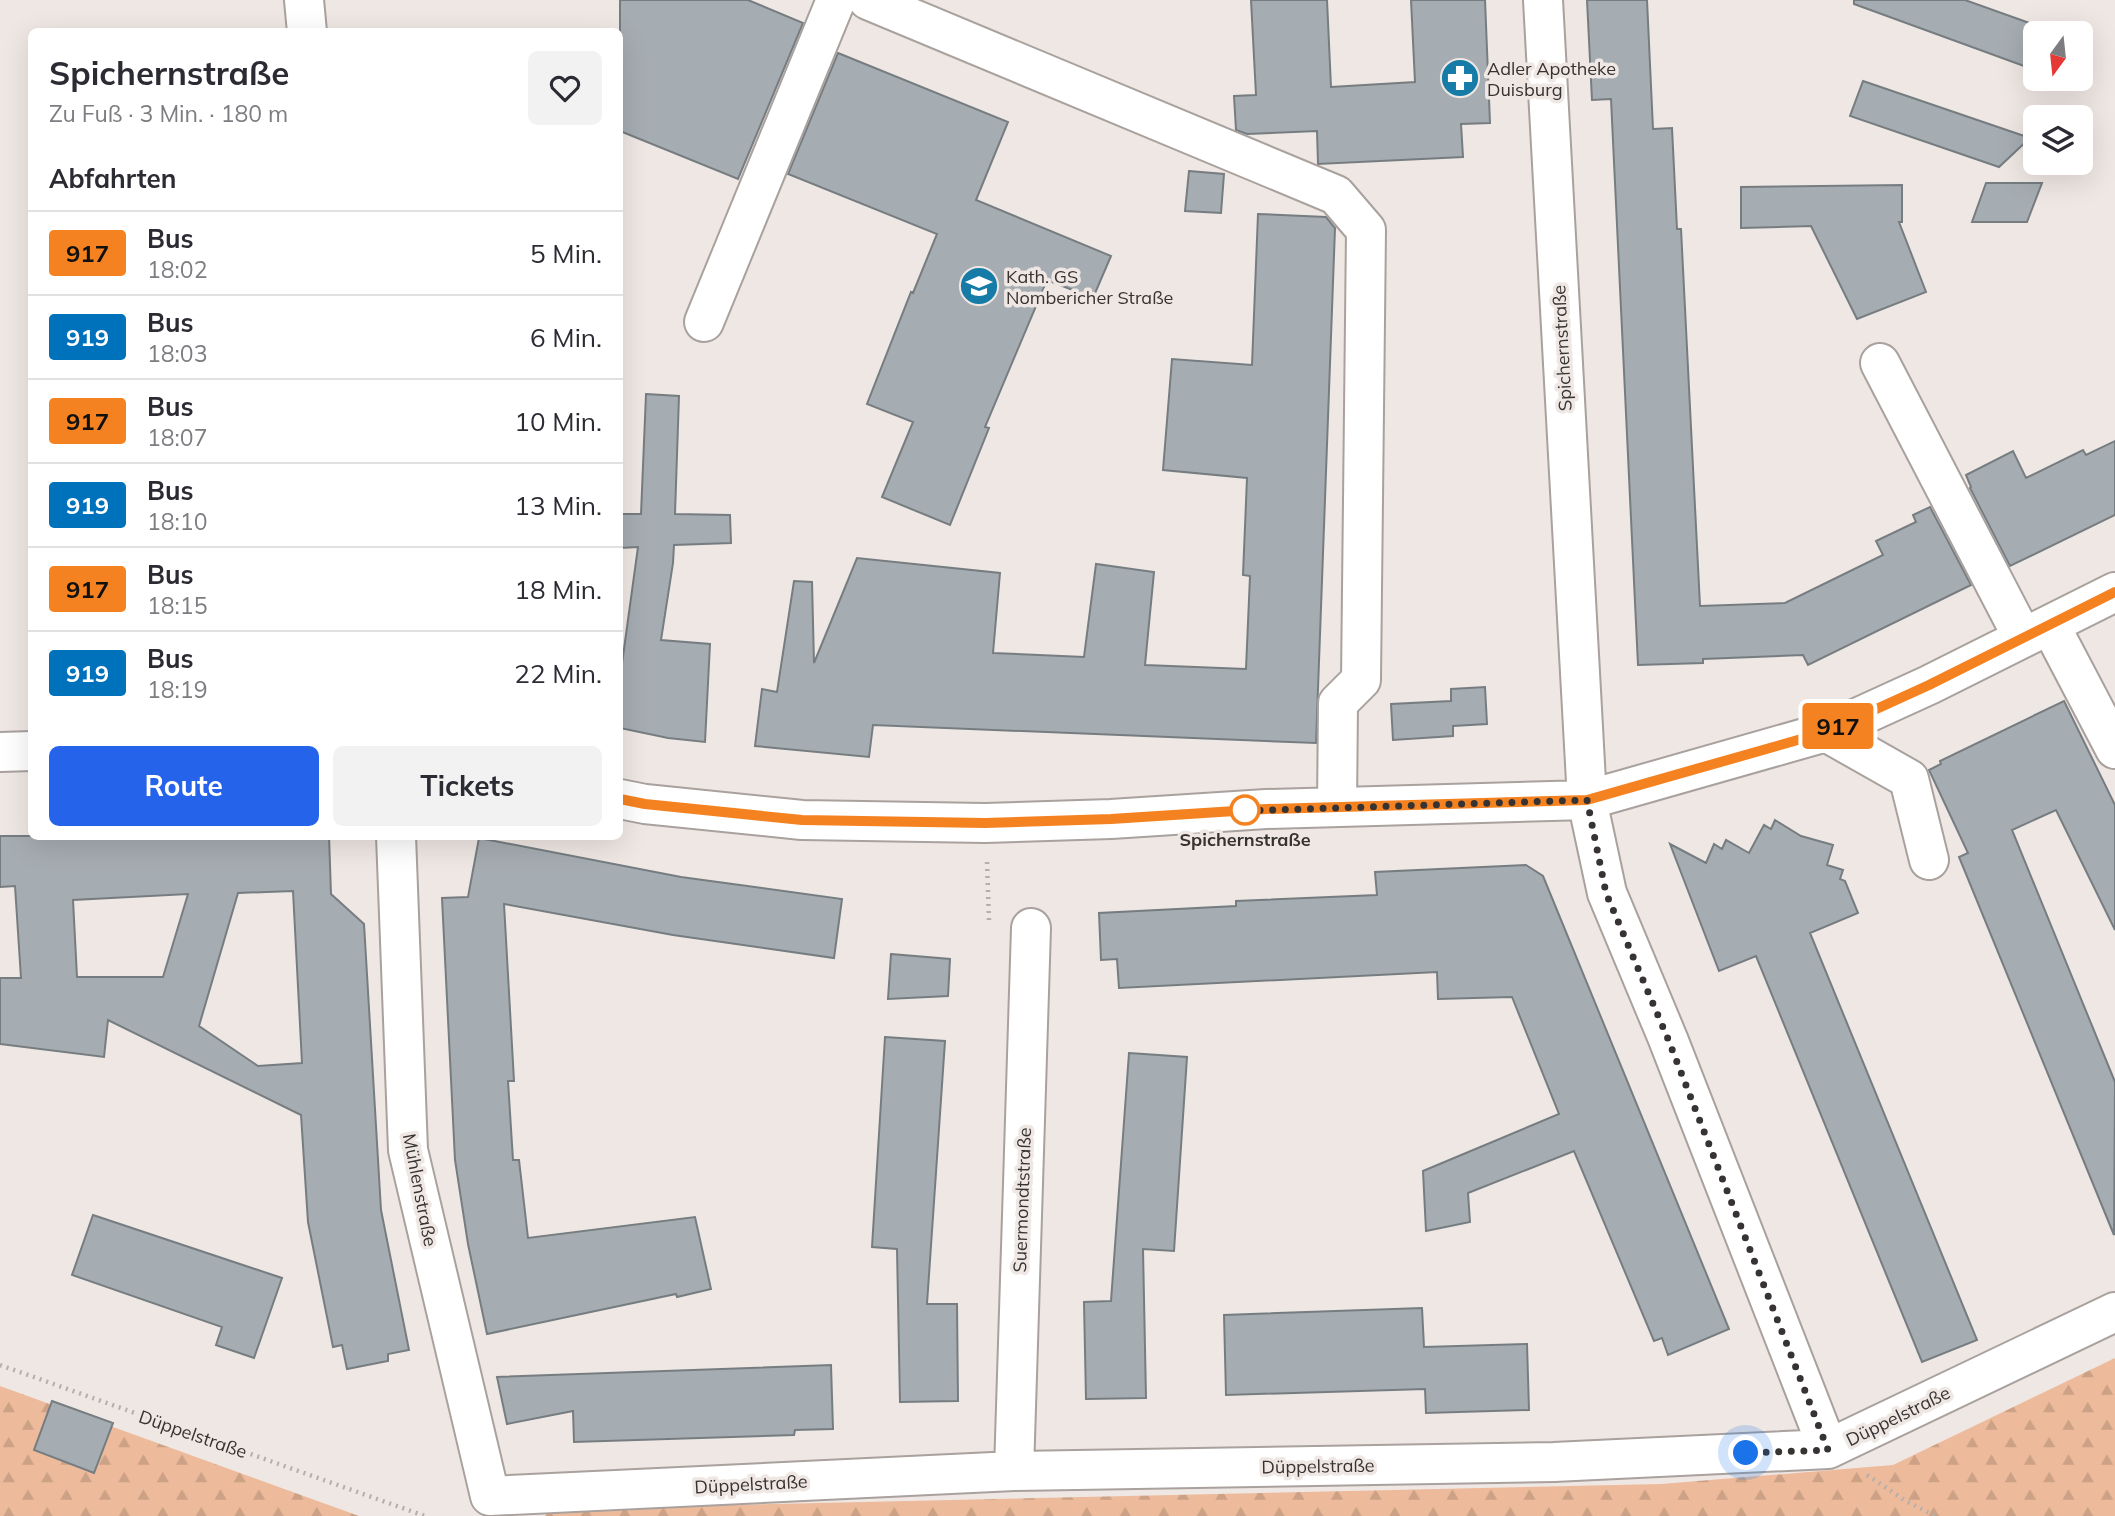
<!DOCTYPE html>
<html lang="de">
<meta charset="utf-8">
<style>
:root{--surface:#fff;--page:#f2f2f3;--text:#2b2b33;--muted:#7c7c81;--line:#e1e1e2;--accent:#2563eb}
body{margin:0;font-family:Mulish,sans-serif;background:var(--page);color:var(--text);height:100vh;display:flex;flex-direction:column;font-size:26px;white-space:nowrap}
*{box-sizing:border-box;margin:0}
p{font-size:23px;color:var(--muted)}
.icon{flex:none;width:38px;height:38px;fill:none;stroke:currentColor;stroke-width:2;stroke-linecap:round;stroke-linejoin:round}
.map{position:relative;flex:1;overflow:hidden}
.panel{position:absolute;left:28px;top:28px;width:595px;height:812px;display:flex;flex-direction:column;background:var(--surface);border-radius:10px;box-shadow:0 7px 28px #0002}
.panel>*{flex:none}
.badge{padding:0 14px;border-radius:5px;font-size:24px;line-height:46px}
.needle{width:46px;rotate:195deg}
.buttons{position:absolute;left:2023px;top:21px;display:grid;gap:14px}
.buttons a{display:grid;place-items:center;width:70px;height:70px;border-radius:10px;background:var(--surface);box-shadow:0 7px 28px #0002;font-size:35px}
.you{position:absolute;width:35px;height:35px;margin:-18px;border:5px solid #fff;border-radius:50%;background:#1a73e8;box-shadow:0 0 0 10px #1a73e833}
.map>.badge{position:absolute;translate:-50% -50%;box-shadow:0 0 0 4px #fff}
h2{padding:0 21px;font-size:26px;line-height:63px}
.round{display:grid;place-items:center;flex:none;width:74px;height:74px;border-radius:10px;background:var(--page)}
.summary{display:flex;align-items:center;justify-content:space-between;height:119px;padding:0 21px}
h1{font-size:33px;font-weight:700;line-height:52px}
.action{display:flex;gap:14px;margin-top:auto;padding:14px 21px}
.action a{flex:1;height:80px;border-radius:10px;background:var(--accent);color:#fff;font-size:28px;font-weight:700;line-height:80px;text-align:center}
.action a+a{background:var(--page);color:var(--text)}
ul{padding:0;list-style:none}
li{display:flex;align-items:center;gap:21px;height:84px;padding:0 21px;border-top:2px solid var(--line)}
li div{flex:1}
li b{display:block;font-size:26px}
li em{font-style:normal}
li .badge{min-width:77px;font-weight:700;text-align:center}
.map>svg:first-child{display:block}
</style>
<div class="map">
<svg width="2115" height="1516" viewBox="0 0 2115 1516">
<defs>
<pattern id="forest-firs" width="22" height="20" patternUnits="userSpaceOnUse" patternTransform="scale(1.75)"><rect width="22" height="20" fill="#edbb9b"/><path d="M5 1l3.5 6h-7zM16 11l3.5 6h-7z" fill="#cca186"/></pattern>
</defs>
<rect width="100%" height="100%" fill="#efe7e3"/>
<path fill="url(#forest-firs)" d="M2115,1358V1516H545L552,1509L1661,1484L1893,1465Z
M0,1386L359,1516H0Z"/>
<path fill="#a6adb2" stroke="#767d81" stroke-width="2" fill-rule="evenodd" d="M620,0H748L803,23L738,179L620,131Z
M1251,0H1327L1331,87L1415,82L1411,0H1485L1490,123L1461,124L1463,157L1318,164L1317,131L1247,134L1236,130L1234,96L1256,95Z
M1587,0H1647L1653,129L1672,128L1677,229H1681L1700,606L1785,603L1883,555L1876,541L1916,522L1913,515L1930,507L1971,585L1808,665L1803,655L1703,659V663L1638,665L1611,99L1592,100Z
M1854,0H1965L2035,25V70L1854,4Z
M838,53L1008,122L976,200L1111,256L1093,298L1047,280L985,427L989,428L950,525L882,497L913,422L867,404L911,292L913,293L937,234L788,174Z
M1863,81L2030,138L1999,167L1850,116Z
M1189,171L1224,174L1221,213L1185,211Z
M1986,183H2042L2027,222H1972Z
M1902,185V222H1899L1926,292L1857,319L1811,226L1741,228V187Z
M1258,214L1326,217L1335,228L1316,743L873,725L869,757L755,746L762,689L777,692L794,581L812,582L814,663L857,558L1000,573L993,653L1084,657L1096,564L1154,572L1145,665L1246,669L1250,576L1243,575L1247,478L1163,470L1172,359L1252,365Z
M646,394L679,396L675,514L730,515L731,543L674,545L673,563L661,640L710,644L705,742L668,738L620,728V678L638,547L620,548V514H641Z
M2115,441V515L2010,566L1970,488L1971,487L1966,475L2013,451L2026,478L2083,450L2086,455Z
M1485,687L1487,724L1453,726V736L1393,740L1391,704L1451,701V689Z
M2064,701L2115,805V930L2056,810L2012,830L2115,1082L2114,1235L1959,857L1968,853L1929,770L1941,764L1940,761Z
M1775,820L1801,836L1833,845L1827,865L1843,870L1840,879L1845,881L1858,913L1810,933L1977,1340L1922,1362L1756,956L1719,971L1670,844L1706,863L1714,844L1722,849L1726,840L1749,853L1764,825L1771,829Z
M0,836H329L331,894L364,924L381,1210L409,1350L388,1354V1361L347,1369L342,1345L333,1347L308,1222L301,1115L108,1020L104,1057L0,1044V978H21L15,886L0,887ZM293,891L302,1063L258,1066L199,1026L238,893ZM188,894L163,977H77L73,900Z
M479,838L681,877L842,899L834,958L673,935L504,904L514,1081H508L513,1160H519L528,1238L695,1217L711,1289L677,1297L676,1294L487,1334L468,1244L455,1160L442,898L468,897Z
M1526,865L1543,876L1729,1329L1668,1355L1662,1338L1654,1341L1574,1151L1468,1193L1470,1222L1426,1231L1423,1171L1559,1114L1512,997L1438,999L1437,972L1119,988L1117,959L1101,960L1099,913L1236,906V901L1377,895L1375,872Z
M891,954L950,959L948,996L888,999Z
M885,1037L945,1041L927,1304H957L958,1401L900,1402L897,1249L872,1247Z
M1129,1053L1187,1057L1174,1251L1143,1249L1146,1398L1086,1399L1084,1302L1111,1301Z
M93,1215L282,1278L254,1358L216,1345L222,1327L72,1275Z
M1422,1308L1424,1347L1527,1344L1529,1410L1426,1413L1425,1389L1226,1395L1224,1315Z
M831,1365L833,1429L795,1430L794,1435L574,1442L573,1411L507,1424L497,1377Z
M52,1401L113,1423L94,1473L34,1450Z"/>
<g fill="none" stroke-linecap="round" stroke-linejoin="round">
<g stroke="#a8a19d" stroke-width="42">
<path id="minor" d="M304,0L307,32
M868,0L1336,195L1366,230L1361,680L1338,703L1337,807
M1543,0L1587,800L1607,893L1668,1039L1828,1449
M704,322L836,0
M1880,363L2023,638
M2050,625L2115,749
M1826,732L1909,779L1929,860
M0,752L32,751
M620,799L645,804L802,820L985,823L1111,819L1266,809L1587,800L1826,732L1929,685L2115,592
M396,836L408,1150L490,1496L1014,1471L1554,1462L1828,1449L2115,1312
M1014,1471L1031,928"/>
</g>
<path stroke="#b5afac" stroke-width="4.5" stroke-dasharray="2 5" stroke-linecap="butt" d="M987,862L989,920
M0,1365L425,1516
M1867,1475L1906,1501L1935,1516"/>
<use href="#minor" stroke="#fff" stroke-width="38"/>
</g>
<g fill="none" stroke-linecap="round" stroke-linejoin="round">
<g stroke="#fff" stroke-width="16">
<path id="line" d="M620,799L645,804L802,820L985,823L1111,819L1266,809L1587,800L1826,732L1929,685L2115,592"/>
</g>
<use href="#line" stroke="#f58220" stroke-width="10"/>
<path stroke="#363332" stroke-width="7" stroke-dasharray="0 12.6" d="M1245,810L1240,811L1587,800L1606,893L1668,1039L1828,1450L1746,1453"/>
</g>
<defs>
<g id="pharmacy-disc" transform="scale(2.0125)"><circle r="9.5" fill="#167ca7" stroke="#efe7e3"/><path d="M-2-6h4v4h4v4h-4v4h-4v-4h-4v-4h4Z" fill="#fff"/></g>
<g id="school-disc" transform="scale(2.0125)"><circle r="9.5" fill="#167ca7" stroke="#efe7e3"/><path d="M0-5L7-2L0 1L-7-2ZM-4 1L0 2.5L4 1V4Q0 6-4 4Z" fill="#fff"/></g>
</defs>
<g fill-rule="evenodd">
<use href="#pharmacy-disc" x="1460" y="78"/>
<use href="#school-disc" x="979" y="286"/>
</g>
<circle fill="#fff" stroke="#f58220" stroke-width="3.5" cx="1245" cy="810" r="14"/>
<g text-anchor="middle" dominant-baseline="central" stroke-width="7" stroke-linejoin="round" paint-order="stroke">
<g font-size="18" fill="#363332" stroke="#efe7e3" text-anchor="start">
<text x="1487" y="68">Adler Apotheke<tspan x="1487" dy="21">Duisburg</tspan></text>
<text x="1006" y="276">Kath. GS<tspan x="1006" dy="21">Nombericher Straße</tspan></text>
</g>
<g font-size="18" fill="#363332" stroke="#efe7e3">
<text transform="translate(1562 348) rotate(-93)">Spichernstraße</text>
<text transform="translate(420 1190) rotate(79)">Mühlenstraße</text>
<text transform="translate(1022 1200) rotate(-88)">Suermondtstraße</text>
<text transform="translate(1898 1416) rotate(-26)">Düppelstraße</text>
<text transform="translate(193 1434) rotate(19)">Düppelstraße</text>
<text transform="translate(1318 1466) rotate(-1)">Düppelstraße</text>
<text transform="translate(751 1484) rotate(-3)">Düppelstraße</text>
</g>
<g font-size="18" font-weight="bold" fill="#363332" stroke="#efe7e3">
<text x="1245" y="839">Spichernstraße</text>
</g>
</g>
</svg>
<div class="buttons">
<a><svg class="needle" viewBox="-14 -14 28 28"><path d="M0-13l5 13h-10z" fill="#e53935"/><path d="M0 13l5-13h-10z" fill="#7c7c81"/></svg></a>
<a><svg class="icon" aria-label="layers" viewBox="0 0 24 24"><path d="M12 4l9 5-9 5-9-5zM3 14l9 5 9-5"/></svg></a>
</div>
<div class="you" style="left:1746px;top:1453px"></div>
<b class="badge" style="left:1838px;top:726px;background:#f58220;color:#111">917</b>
<section class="panel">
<div class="summary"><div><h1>Spichernstraße</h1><p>Zu Fuß · 3 Min. · 180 m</p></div><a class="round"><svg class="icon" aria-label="heart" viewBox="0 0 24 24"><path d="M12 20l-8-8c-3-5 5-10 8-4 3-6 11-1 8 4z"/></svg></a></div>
<h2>Abfahrten</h2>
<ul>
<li><span class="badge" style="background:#f58220;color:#111">917</span><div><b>Bus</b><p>18:02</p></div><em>5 Min.</em></li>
<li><span class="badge" style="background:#0072bc;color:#fff">919</span><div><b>Bus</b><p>18:03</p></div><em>6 Min.</em></li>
<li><span class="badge" style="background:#f58220;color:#111">917</span><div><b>Bus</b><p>18:07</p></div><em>10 Min.</em></li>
<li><span class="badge" style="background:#0072bc;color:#fff">919</span><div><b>Bus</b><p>18:10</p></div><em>13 Min.</em></li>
<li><span class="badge" style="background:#f58220;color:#111">917</span><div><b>Bus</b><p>18:15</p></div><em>18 Min.</em></li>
<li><span class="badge" style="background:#0072bc;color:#fff">919</span><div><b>Bus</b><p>18:19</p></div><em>22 Min.</em></li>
</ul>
<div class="action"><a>Route</a><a>Tickets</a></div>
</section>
</div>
